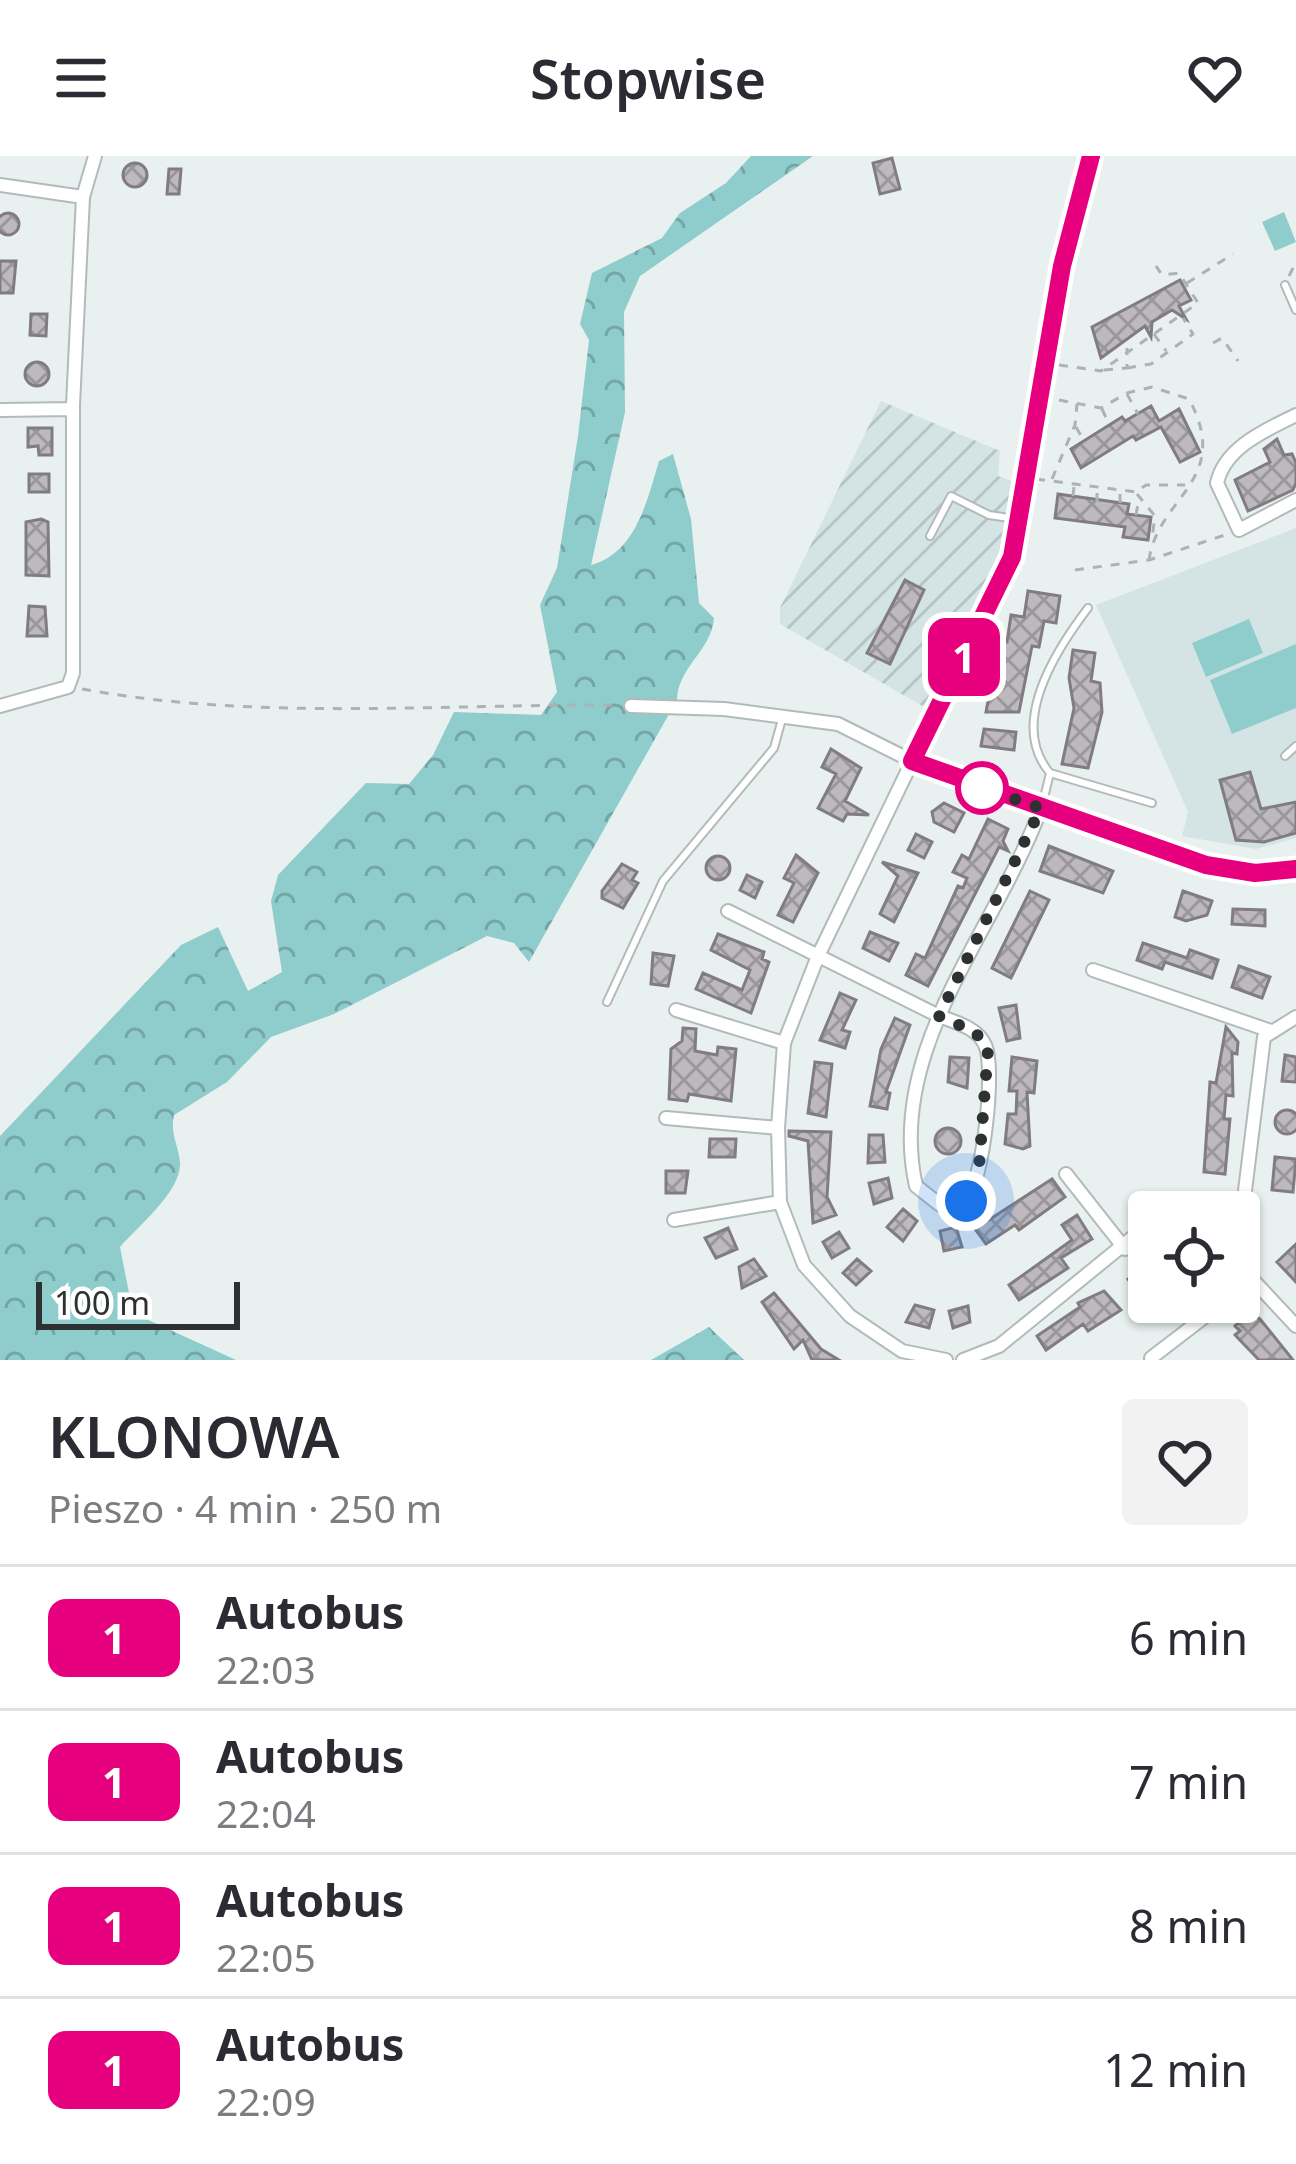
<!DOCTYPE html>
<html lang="pl">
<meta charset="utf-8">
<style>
:root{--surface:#fff;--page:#f2f2f3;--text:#2b2b33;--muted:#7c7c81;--line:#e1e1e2}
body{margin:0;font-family:"Noto Sans",sans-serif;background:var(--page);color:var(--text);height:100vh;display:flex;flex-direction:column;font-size:45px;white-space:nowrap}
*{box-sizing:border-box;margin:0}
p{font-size:39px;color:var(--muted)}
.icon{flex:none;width:66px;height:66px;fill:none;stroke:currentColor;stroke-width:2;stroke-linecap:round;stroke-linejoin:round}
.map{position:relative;height:1204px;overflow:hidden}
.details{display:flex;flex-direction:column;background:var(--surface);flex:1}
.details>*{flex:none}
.badge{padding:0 24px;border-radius:18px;font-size:42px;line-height:78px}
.tools{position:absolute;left:1128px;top:1035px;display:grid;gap:24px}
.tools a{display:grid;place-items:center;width:132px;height:132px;border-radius:12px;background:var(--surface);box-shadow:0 3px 9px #0004;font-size:60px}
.scale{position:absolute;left:36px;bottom:30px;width:204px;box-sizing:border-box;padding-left:12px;border:6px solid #2e3131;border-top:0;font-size:33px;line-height:42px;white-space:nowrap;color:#2e3131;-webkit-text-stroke:9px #fff;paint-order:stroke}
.you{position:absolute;width:60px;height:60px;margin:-30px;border:9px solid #fff;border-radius:50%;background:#1a73e8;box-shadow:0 0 0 18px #1a73e833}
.map>.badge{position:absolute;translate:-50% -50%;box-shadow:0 0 0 6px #fff}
.round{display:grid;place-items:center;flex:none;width:126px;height:126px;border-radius:12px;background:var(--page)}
.overview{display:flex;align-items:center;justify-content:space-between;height:204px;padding:0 48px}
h1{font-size:57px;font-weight:600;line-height:90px}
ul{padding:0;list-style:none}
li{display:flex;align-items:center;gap:36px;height:144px;padding:0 48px;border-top:3px solid var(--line)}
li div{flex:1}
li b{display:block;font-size:45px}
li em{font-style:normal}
li .badge{min-width:132px;font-weight:700;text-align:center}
header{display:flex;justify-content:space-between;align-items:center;height:156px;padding:0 48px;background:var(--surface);font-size:54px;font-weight:600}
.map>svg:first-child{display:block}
</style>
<header><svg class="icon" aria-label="menu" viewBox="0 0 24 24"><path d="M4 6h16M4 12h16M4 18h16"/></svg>Stopwise<svg class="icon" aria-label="heart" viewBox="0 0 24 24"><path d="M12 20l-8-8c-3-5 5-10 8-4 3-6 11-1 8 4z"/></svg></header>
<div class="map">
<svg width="1296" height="1204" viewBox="0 0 1296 1204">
<defs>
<pattern id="industrial-furrows" width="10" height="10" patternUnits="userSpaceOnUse" patternTransform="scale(3)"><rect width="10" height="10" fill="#d4e4e4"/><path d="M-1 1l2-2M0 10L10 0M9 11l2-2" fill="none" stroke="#b6c4c4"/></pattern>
<pattern id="forest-crowns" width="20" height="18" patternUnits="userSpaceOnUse" patternTransform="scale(3)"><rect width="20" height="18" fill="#8fcccc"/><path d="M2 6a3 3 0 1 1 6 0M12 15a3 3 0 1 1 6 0" fill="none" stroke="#75a6a6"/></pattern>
<pattern id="building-cross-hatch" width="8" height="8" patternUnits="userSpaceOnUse" patternTransform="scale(3)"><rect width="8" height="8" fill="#bdb9be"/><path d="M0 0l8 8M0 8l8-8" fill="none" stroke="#9a979b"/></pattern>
</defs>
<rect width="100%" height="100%" fill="#e9f0f0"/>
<path fill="#d4e4e4" d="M1296,372V682L1256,693L1182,680L1188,656L1096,449Z"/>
<path fill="url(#industrial-furrows)" d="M881,245L1000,295L998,320L1011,325L1001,392L926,552L780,468V452Z"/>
<path fill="#8fcccc" d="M1284,56L1296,86L1275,95L1262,66Z
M1249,463L1263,497L1206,521L1192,487Z
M1296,488V552L1232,578L1210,524Z"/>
<path fill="url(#forest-crowns)" d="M751,0H813L640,120L624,156L625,256L591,409C636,397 647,345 659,305L673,298L691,363L699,447L714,462C711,496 678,510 677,544L529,806L514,787L487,780L334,858L271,881L227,926L174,959C170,978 178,988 180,1006C182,1035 138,1070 120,1091L133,1157L236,1204H0V980L181,789L218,771L248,835L282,816L271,745L278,719L366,627L409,628L433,599L454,556L541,559L557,536L540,449L557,412L578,280L589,184L580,168L592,117L662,82L680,57L726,27Z
M709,1171L744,1204H651Z"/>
<path fill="url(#building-cross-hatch)" stroke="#807c80" stroke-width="3" d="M892,2L900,33L880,38L873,7Z
M123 19a12 12 0 1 1 24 0a12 12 0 1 1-24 0Z
M169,13H181L179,38H167Z
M-3 68a11 11 0 1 1 22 0a11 11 0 1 1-22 0Z
M0,105H16L13,137H0Z
M1180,124L1191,144L1179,150L1186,163L1172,154L1152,166L1151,181L1145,170L1101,202L1092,171Z
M31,158H47L46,180L30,179Z
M25 218a12 12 0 1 1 24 0a12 12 0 1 1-24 0Z
M1151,250L1159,265L1179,253L1200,296L1180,306L1161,271L1136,284L1133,280L1081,312L1071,293L1122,261L1125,265Z
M28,272H52V299H39L38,290L28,291Z
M1277,283L1284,299L1292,298L1296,307V327L1293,334L1248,355L1235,324L1270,306L1264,293Z
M29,318H49V336H29Z
M1058,338L1129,348L1127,358L1151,361L1148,384L1123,381L1125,371L1055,362Z
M41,363L48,366L49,420L26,419V366Z
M905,424L924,434L890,508L867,497Z
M1028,435L1060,440L1056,467L1044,465L1039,491L1032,490L1019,556H986L999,485L1007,486L1011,459L1024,461Z
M29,450L45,451L47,480H27Z
M1073,494L1095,497L1091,525L1100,527L1102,556L1088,612L1062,608L1074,552L1069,522Z
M984,573L1016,576L1014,594L981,590Z
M831,593L861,612L845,645L869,659L847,658L843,665L818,652L836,618L822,611Z
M1250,616L1261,653L1296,646V677L1264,686L1236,684L1220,624Z
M944,647L964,657L954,676L934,666L932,656Z
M988,663L1008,673L1003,685L1008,695L999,691L928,830L906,819L916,798L925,802L958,730L963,732L967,722L953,716L962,699L969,703Z
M916,678L932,686L924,702L908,694Z
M1049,690L1113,715L1103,737L1040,715Z
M796,699L818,717L793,766L778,759L794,727L784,722Z
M706 712a12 12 0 1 1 24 0a12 12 0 1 1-24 0Z
M882,706L918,717L894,766L880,758L898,720Z
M622,708L637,716L632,724L638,727L623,752L602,742V735Z
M747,719L762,726L755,742L740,734Z
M1030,735L1049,744L1011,822L992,812Z
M1183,735L1212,745L1207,759L1186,765L1175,761Z
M1233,753L1265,754V770L1232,768Z
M870,776L898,787L889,805L863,792Z
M718,778L764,796L762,803L769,806L751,857L696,833L703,817L742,834L750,814L711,794Z
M1143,787L1187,802L1190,794L1218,804L1212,822L1165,806L1162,813L1137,804Z
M653,797L674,800L668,830L651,828Z
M1239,810L1270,821L1262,842L1232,831Z
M840,837L856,844L842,874L850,876L845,892L820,884Z
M1016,849L1020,882L1007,885L999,852Z
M895,862L910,869L886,936L890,937L887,953L870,950L881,893Z
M1226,871L1238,886L1237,898L1232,897L1233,940L1226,939L1224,963H1230L1225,1018L1204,1016L1210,926L1216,927Z
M683,872L696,873L695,895L717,899L718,891L736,893L731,945L689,938L687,945L669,943L671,893L682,885Z
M1285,899L1296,901V926L1282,925Z
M950,901L969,902L967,932L948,926Z
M1012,901L1037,905L1034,937L1027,936L1030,990L1023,993L1005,988L1008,958H1016L1017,935H1009Z
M815,906L832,908L826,961L808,957Z
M1275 966a12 12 0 1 1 24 0a12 12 0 1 1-24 0Z
M935 985a13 13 0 1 1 26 0a13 13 0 1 1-26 0Z
M789,975L831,976L827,1041L836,1059L813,1067L808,985L789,980Z
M869,979H883L885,1006L868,1007Z
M710,983H736L735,1001H709Z
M1275,1001L1296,1003L1293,1036L1272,1034Z
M666,1015H688L685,1037H666Z
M888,1022L892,1042L874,1048L869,1027Z
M1052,1023L1065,1041L1019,1074L1015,1069L986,1088L975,1073Z
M903,1053L917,1065L903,1085L887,1071Z
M1077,1059L1092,1083L1061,1102L1068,1112L1019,1144L1009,1129L1072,1084L1062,1069Z
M956,1071L962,1091L944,1095L940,1075Z
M728,1072L737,1093L716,1102L705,1082Z
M839,1076L849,1092L832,1102L823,1086Z
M1296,1088V1126L1277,1106Z
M754,1103L766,1120L742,1132L739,1111Z
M857,1103L871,1115L856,1129L843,1117Z
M1149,1108V1132L1139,1139L1128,1123Z
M1104,1135L1121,1154L1088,1175L1083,1168L1046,1194L1037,1180L1080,1151L1078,1147Z
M774,1137L821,1193L839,1204H812L803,1184L794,1193L762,1146Z
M915,1149L934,1154L929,1172L906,1166Z
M968,1150L970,1166L953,1172L949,1155Z
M1249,1157L1260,1163L1293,1204H1259L1235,1179L1240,1175L1235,1170Z"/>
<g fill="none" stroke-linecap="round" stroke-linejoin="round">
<g stroke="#b3baba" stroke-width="10">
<path id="lane" d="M1285,129L1296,154
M930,380L951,340L989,359L1016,363
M1285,600L1296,590
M1050,617C1008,568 1056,494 1088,452
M1042,650L1050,617L1152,647
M607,846L663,725L774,592L782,563"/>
</g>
<g stroke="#b3baba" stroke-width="16">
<path id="street" d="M0,29L83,41
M0,254L73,253
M1296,259C1266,274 1225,291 1217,327L1239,374L1296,344
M0,550L68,531L73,517V249L83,41L95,0
M631,550L724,553L838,568L912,605L1206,709L1255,717L1296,713
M728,755L939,860C955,866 978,872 985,889C996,912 983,1027 966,1045L940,1049L916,1030C885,893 997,773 1041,652
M1093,814L1271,875
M676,854L784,887
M666,962L778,972
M1066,1018L1125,1093
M674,1064L780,1046
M1241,1067L1264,881L1296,861
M1239,1134L1253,1124L1296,1170
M1151,1202L1224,1146
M946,1204L902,1195L850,1160L804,1109L780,1046L778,972L784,887L818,800L1011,401L1062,110L1091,0
M963,1204L999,1190L1149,1068"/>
</g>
<path stroke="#adb3b3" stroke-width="3" stroke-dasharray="9 9" stroke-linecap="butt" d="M1289,120L1296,106
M1187,127L1233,98
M1154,178L1166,195
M1213,187L1222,182L1238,205
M1059,209L1101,215L1198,147L1179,117L1162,119L1156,110
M1127,212L1151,208L1193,178L1183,162
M1104,214L1127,212V192
M1127,238L1138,258
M1059,244L1101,252L1127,237L1152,231L1189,243C1233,325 1158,340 1149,404
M1102,253L1109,268
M1076,271L1084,285
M1036,323L1136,336L1146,329H1185
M1052,323L1075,269L1077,248
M1137,338L1155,360L1152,382
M1073,340L1074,330
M1097,346V333
M1120,347V336
M1136,359L1139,342
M1075,414L1149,404L1225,379
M82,533C258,565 439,548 617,549
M1161,1056L1175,1046L1208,1056"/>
<use href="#lane" stroke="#fff" stroke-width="6"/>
<use href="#street" stroke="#fff" stroke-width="12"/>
</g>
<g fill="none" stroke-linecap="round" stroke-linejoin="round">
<g stroke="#fff" stroke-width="27">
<path id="line" d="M1091,0L1062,110L1012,401L912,605L1206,709L1255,717L1296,713"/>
</g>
<use href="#line" stroke="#e6007e" stroke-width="18"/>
<path stroke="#2e3131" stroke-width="12" stroke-dasharray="0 21.6" d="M966,1045L978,1024L988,893L975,876L939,860L1041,652L982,632"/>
</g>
<circle fill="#fff" stroke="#e6007e" stroke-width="6" cx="982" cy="632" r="24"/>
</svg>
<div class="tools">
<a><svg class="icon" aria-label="locate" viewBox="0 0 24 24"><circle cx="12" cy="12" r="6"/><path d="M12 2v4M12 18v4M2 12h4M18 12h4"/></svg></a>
</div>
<div class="scale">100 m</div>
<div class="you" style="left:966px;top:1045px"></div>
<b class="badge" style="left:964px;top:501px;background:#e6007e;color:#fff">1</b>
</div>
<section class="details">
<div class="overview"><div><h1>KLONOWA</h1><p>Pieszo · 4 min · 250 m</p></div><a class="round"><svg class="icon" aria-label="heart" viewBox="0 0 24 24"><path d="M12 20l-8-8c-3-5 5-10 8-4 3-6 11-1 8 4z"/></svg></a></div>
<ul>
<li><span class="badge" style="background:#e6007e;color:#fff">1</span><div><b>Autobus</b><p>22:03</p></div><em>6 min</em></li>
<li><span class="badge" style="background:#e6007e;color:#fff">1</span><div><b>Autobus</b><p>22:04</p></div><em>7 min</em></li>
<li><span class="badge" style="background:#e6007e;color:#fff">1</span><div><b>Autobus</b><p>22:05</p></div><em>8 min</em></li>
<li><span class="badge" style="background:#e6007e;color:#fff">1</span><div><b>Autobus</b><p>22:09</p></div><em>12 min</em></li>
</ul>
</section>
